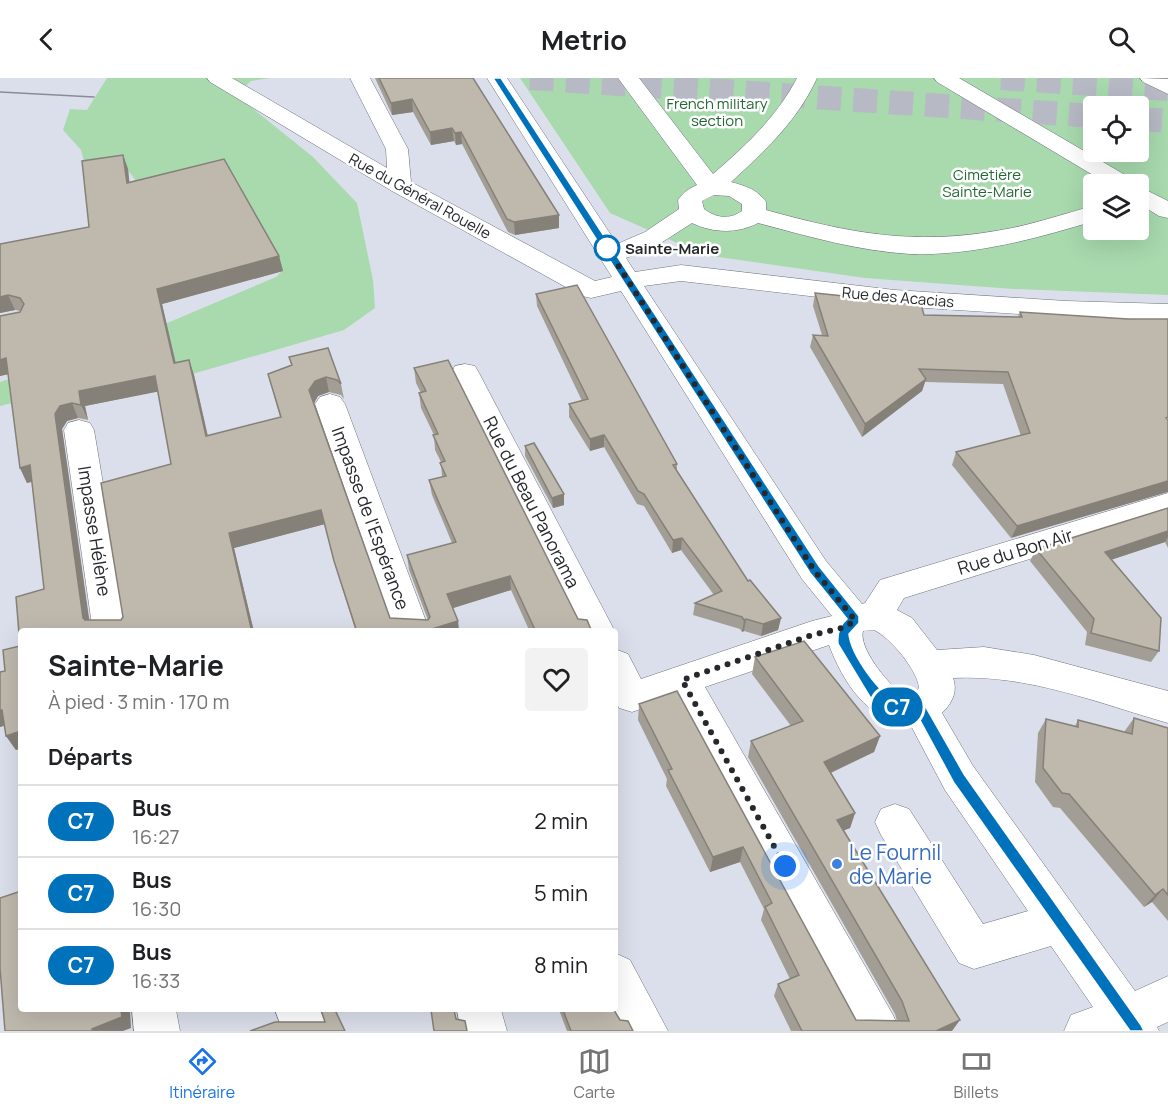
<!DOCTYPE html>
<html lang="fr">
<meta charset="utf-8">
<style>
:root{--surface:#fff;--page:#f2f2f2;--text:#202124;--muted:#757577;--line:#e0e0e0;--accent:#1a73e8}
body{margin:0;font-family:Manrope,sans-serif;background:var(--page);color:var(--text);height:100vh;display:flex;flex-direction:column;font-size:22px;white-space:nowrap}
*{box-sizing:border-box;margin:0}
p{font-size:20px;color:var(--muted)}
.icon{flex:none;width:33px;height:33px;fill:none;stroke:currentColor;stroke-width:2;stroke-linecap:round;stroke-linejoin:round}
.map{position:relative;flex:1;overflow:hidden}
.side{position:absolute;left:18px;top:550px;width:600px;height:384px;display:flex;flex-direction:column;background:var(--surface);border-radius:6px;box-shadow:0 6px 24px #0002}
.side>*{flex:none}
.badge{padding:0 12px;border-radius:20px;font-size:21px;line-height:39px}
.controls{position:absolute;left:1083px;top:18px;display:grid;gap:12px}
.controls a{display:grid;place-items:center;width:66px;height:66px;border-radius:6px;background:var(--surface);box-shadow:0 6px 24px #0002;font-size:30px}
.you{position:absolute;width:30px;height:30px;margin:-15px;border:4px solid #fff;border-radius:50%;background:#1a73e8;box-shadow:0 0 0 9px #1a73e833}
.map>.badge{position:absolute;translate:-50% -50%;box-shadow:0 0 0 3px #fff}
h2{padding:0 30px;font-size:22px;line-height:54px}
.round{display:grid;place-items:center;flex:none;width:63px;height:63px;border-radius:6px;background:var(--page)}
.head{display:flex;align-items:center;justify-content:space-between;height:102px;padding:0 30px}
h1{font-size:28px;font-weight:700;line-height:45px}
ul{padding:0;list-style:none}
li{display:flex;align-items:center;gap:18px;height:72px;padding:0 30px;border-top:2px solid var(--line)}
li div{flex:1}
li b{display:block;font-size:22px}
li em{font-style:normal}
li .badge{min-width:66px;font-weight:700;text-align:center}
header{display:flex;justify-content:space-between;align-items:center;height:78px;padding:0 30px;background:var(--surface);font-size:27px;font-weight:700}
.tabs{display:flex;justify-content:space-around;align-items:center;height:84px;border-top:2px solid var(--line);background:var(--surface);font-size:16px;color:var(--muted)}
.tabs a{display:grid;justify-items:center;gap:3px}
.tabs .active{color:var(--accent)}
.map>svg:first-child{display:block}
</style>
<header><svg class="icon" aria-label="back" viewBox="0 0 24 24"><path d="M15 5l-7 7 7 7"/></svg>Metrio<svg class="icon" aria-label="search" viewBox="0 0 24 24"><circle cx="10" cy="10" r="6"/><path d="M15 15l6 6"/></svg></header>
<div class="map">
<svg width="1168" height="953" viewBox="0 0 1168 953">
<rect width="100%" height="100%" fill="#dbdfeb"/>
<path fill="#a8daae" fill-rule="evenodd" d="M107,0H271L251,3L236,17L313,79L357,125L373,202L375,230L344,252L141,311L53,315L0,328V304L153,251L276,199L282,193L146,116L127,91L88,98L81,72L63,52L70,31L87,32Z
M520,0H1168V217L1013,211L865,200L704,177L610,135ZM1094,28H1138V74H1094ZM1094,106H1138V152H1094Z"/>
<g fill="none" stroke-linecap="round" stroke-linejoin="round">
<path stroke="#b7bac5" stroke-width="24" stroke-dasharray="24 12" stroke-linecap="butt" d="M530,0L1094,38
M1001,0L1168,11
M1138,41L1168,43"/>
<g stroke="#6e727c" stroke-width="1">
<path id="minor" d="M207,0H232L387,90L386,71L350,0H370L408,71L411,104L595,203L612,199L487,0H507L617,166L645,154L679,131L678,122C684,114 688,111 697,107L618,0H639L713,96C745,68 777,39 797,0H817C798,42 765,73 731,104C745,108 757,111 766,124V132C849,155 914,168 1001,152C1032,147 1062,136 1094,128V143C1035,161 972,178 910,176C858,173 807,158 758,145C737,156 713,155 692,145L653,170L626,180L635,194L681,187L895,212L1066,223L1168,226V242L1066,239L895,228L681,203L644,208L826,483L862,526L865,525L880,502L1168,415V438L904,520L897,532L912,540L937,572L984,569L1034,577L1168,613V645C1098,625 1027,596 953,600C958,614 952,625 942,635L973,688L1135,913L1168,898V944L1157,949L1159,953H1064L1071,937L1093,929L1051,868L974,891L959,885L881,757L875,744L881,731L895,726L909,731L983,846L1028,833L945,712L910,646C867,643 843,604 829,567L705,609L893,937L900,953H852L673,620L632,634L619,630L615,622V571L628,576L641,601L812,543L832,538L802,501L621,213L591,220L582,218L392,113L210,4ZM714,117L729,118L742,126V133C729,142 716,140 704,131L702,123ZM874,552C890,559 918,593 919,610L915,614H900C887,605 858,569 863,553Z
M934,0H959L1132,101L1136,106H1108L937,4Z
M1140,0L1168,1V16L1143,4Z
M1138,108L1168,123V140L1159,138L1138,125Z
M465,286L475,288L479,295L610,544L615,554V555L580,554L451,295L455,288Z
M330,316L340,319L345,326L430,554H395L315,326L320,319Z
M79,342L90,345L94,352L128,554H93L64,352L68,345Z
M615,875L630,882L668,953H621L609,932H615Z
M132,932H176L180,953H134Z
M275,932H320L329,953H283Z
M457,932H501L507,953H461Z"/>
</g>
<use href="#minor" fill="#fff" fill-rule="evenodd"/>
<path stroke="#898c94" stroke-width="1.5" d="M0,14L94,19"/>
</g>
<path fill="#a39e95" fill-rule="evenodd" d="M375,0H473L559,150L515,157L508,154L462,66L456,67L454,63L431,67L413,34L392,37Z
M123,77L128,91L129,104L224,81L279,178L283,193L162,226L176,285L189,282L194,297L208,358L280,339L268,296L291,287L289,279L328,270L341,306L344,321L341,317L329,314L318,318L314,325L390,540L428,542L409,492L407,477L452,465L432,417L429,402L442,399L441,384L435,372L434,357L421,330L419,315H421L416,305L414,290L448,282L578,541L587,542L592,554H530L511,512L453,530L458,543L459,554H356L338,497L325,446L234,470L254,554H21V670L16,672L6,658L4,648L0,649V594L5,593L3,572L20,568L16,519L44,511L32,404L27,405L20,390L8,296L0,298V238L20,234L21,233L15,232L0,235V166L89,149L82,83ZM158,313L171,386L101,405L123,539L121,542H89L62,351L67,343L78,340L88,342L85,328Z
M815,215L924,237L1018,239L1020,234L1128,241L1011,460L952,387L956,374L1021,358L1003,306L925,304L922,313L862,359L810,269L813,257H822L813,228Z
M536,216L677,386V392L748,503L781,540L778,552L761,558L744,553L742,554L740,551L693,537L695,525L714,517L681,472L672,475L644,428L637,426L604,369L590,373L569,339V326L582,323L537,228Z
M525,368L564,427L553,430L525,378Z
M1168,430V470L1165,464L1111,482L1159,573L1151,584L1085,567L1087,554L1030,483L1036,471Z
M755,579L880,658L874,674L831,695L855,735L850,750L844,752L952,953H791L774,918L778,906L790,901L761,842L764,831L740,784L710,794L666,708L667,701L638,642L639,626L677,613L856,942L897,943L895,936L748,679L751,663L791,648L752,596Z
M1134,640L1168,650V843L1152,824L1144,829L1060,730L1053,729L1035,704L1038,655L1046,641L1075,648L1078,642L1124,654Z
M559,932H614L620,942L633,953H567Z"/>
<path fill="#858179" d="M412,21L413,34L392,37L391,25Z
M452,50L454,63L431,67L430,54Z
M461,54L462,66L456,67L455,55Z
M123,77L128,91L131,119L127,105Z
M559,137V150L515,157L514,144Z
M279,178L283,193L162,226L179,300L174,285L157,211Z
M8,217L15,232L0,235V219Z
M6,280L14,295L0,298V282Z
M189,282L194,297L211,373L206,358Z
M155,298L161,313L85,328L88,342L81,327L79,313Z
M326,299L329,314L318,318L313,327L309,312L315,303Z
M926,301L922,313L862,359L865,346Z
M72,325L78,340L67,343L62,351L91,554L83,540L55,336L60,328Z
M604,357V369L590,373V361Z
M30,387L37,402L27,405L20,390Z
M1168,403V414L1011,460L1017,448Z
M564,416V427L553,430L552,420Z
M321,432L325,446L234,470L254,554H252L229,455Z
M1168,453V459L1165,464L1098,486L1105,474Z
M682,460L681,472L672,475L673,462Z
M510,498L511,512L450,531L447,516Z
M781,540L778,552L761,558L763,546Z
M746,541L744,553L742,554L744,542Z
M458,543L459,554H422Z
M0,632H2L11,645L0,649Z
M21,653V670L16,672L6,658Z
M880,658L874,674L819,700L824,684Z
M855,735L850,750L832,757L837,742Z
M743,769L740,784L710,794L713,779Z
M1163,811L1152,824L1144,829L1155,817Z
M121,932H131H130L131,950L123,953H93L92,951Z
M960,942L952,953H936Z"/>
<path fill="#beb8ad" stroke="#858179" stroke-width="1.5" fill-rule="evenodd" d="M379,0H473L559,137L514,144L507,141L461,54L455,55L452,50L430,54L412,21L391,25Z
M123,77L127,105L224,81L279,178L157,211L174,285L189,282L206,358L281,339L268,296L292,287L289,279L328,270L341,306L337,302L326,299L315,303L309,312L390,540L428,542L430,539L407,477L456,464L429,402L446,398L440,385L445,383L433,357L438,356L419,315L426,313L414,290L448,282L578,541L587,542L592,554H536L510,498L447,516L458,543L422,554H357L334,483L321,432L229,455L252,554H21V653L6,658L2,632H0V594L5,593L3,572L20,568L16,519L44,511L30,387L20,390L6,280L0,282V238L20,234L24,226L20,220L8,217L0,219V166L89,149L82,83ZM155,298L171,386L101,405L123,539L121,542H85L83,540L55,336L60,328L72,325L81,327L79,313Z
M577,207L677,386L673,387L748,503L750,502L781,540L763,546L746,541L744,542L742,539L695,525L722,513L682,460L673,462L644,416L638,413L604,357L590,361L569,326L588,321L536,216Z
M815,215L921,226L924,237L1022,239L1020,234L1128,241H1168V339L1166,340L1168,342V403L1017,448L956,374L1030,355L1008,294L919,291L926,301L865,346L813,257L828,258Z
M534,365L564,416L552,420L525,368Z
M1168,430V453L1105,474L1161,540L1159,573L1091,555L1094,541L1036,471Z
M804,563L880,658L824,684L855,735L837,742L960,942L936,953H802L778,906L799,897L765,829L772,825L743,769L713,779L668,692L672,691L639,626L677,613L856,942L909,943L902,923L751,663L803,643L755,579Z
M1134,640L1168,650V817L1163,811L1155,817L1069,716L1062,715L1043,690L1046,641L1078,649V642L1132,656Z
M21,813V932H121L122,939L92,951L93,953H5L0,890V820Z
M321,932H335L345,953H250L275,944H325Z
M431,932H454L456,941L465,943L467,953H434Z
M563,932H614L620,942L628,943L633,953H571Z"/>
<path fill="#0072bc" stroke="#fff" stroke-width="1.5" d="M493,0H501L819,488L859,538V545L849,556C851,576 880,619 900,624C908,626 916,623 924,626L964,696L1141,947L1144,953H1130L954,705L916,635L892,633L870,619L838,566C837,556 839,548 847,541L810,495Z"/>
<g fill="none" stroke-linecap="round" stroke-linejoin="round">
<path stroke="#26282c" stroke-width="6" stroke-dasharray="0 10.8" d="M607,170L814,492L855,542L846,549L812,557L682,602L785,788"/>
</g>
<circle fill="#fff" stroke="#0072bc" stroke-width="3" cx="607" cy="170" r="12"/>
<circle fill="#3f7fe0" stroke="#fff" stroke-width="2" cx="837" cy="786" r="6"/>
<g text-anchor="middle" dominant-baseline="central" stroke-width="5" stroke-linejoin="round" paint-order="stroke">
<g font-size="15" fill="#236833" stroke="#fff">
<text x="717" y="25">French military<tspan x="717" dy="17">section</tspan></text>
<text x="987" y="96">Cimetière<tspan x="987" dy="17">Sainte-Marie</tspan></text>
</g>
<g font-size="15" fill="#26282c" stroke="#fff">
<text transform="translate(420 118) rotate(29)">Rue du Général Rouelle</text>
<text transform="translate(898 219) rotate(5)">Rue des Acacias</text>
</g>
<g font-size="15" font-weight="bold" fill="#26282c" stroke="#fff" text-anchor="start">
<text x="625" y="170">Sainte-Marie</text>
</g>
<g font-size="18" fill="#26282c" stroke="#fff">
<text transform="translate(532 424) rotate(63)">Rue du Beau Panorama</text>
<text transform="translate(371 440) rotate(70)">Impasse de l'Espérance</text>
<text transform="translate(95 453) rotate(81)">Impasse Hélène</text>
<text transform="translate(1015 473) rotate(-17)">Rue du Bon Air</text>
</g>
<g font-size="21" fill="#366cbe" stroke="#fff" text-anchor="start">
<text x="849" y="774">Le Fournil<tspan x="849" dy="24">de Marie</tspan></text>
</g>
</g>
</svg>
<div class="controls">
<a><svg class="icon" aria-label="locate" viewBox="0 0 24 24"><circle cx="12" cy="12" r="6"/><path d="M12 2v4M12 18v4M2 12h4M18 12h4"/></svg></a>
<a><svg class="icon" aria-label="layers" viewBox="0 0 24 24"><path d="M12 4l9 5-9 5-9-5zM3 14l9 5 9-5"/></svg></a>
</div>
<div class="you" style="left:785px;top:788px"></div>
<b class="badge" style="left:897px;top:629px;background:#0072bc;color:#fff">C7</b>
<section class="side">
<div class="head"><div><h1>Sainte-Marie</h1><p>À pied · 3 min · 170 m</p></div><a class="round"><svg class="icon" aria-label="heart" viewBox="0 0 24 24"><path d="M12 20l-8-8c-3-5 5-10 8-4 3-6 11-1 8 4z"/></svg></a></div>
<h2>Départs</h2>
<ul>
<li><span class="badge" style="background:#0072bc;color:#fff">C7</span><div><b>Bus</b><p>16:27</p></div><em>2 min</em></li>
<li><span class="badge" style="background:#0072bc;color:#fff">C7</span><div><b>Bus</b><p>16:30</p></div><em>5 min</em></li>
<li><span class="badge" style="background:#0072bc;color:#fff">C7</span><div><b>Bus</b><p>16:33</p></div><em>8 min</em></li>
</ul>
</section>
</div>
<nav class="tabs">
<a class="active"><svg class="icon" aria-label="directions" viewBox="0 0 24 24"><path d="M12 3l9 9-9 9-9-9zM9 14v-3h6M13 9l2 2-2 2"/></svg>Itinéraire</a>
<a><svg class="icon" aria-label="map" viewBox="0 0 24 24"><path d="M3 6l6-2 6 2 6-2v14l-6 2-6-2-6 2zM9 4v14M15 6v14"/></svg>Carte</a>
<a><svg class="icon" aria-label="tickets" viewBox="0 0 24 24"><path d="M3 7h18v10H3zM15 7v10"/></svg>Billets</a>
</nav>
